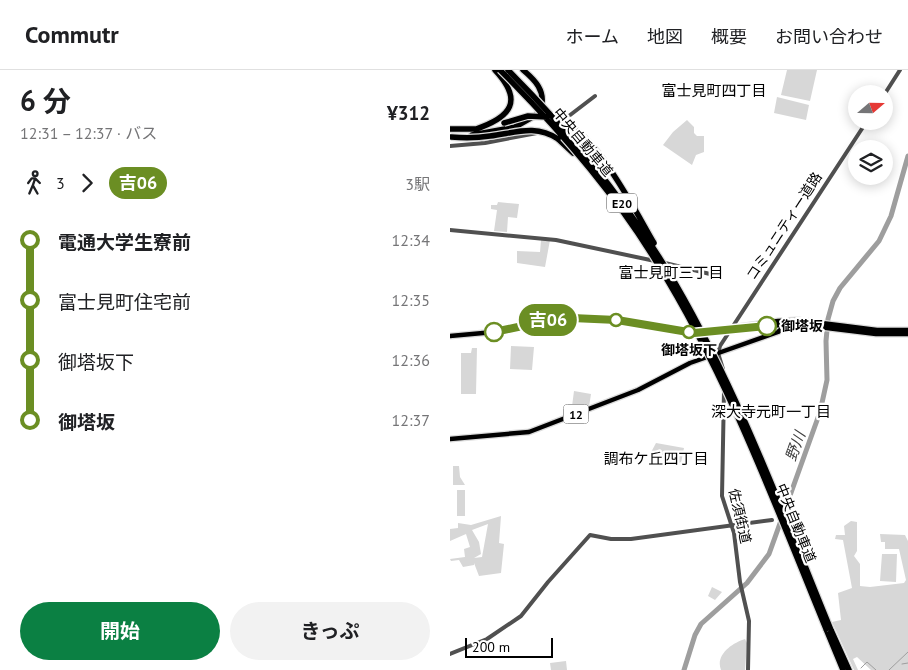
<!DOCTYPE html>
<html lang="ja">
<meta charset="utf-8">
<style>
:root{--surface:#fff;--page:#f2f2f2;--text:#202124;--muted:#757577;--line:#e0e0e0;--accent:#0b8043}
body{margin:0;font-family:"PT Sans","Noto Sans JP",sans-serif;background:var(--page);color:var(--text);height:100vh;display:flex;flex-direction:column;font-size:19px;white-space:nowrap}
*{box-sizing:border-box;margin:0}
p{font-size:16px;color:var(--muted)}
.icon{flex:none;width:28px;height:28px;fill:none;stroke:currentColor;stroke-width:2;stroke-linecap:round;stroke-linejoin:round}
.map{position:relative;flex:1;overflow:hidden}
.side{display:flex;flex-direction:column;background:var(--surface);width:450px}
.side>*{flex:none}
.badge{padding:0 10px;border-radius:16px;font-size:18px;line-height:32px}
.needle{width:32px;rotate:70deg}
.controls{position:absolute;left:398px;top:15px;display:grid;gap:10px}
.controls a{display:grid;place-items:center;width:45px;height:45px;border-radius:50%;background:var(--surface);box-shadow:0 2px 12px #0003;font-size:25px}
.scale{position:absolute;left:15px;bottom:12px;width:88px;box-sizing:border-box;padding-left:5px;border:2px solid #000;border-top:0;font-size:14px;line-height:18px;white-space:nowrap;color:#000;-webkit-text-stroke:4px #fff;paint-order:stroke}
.map>.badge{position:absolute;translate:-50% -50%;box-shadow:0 0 0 2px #fff}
.legs{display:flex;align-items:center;gap:8px;height:55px;padding:0 20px;font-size:16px}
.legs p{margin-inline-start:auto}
.summary{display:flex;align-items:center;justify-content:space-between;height:85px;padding:0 20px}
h1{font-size:28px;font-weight:700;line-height:38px}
.button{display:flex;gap:10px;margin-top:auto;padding:10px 20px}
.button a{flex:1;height:58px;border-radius:30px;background:var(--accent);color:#fff;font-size:20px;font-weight:700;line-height:58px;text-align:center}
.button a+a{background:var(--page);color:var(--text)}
ul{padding:0 20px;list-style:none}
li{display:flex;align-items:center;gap:18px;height:60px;font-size:19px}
li i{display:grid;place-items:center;width:8px;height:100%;margin:0 6px;background:currentColor}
li i::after{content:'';width:12px;height:12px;margin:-6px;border:4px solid;border-radius:50%;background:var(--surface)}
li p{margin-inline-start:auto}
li:first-child i{background:linear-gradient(#0000 50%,currentColor 0)}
li:last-child i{background:linear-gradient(currentColor 50%,#0000 0)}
header{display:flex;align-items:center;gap:30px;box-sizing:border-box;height:70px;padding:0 25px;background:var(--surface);border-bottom:1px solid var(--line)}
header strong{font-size:24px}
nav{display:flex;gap:28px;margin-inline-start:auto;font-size:18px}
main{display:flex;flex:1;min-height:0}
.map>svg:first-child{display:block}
</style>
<header>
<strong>Commutr</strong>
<nav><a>ホーム</a><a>地図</a><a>概要</a><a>お問い合わせ</a></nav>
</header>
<main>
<section class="side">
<div class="summary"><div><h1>6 分</h1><p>12:31 – 12:37 · バス</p></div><b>¥312</b></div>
<div class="legs"><svg class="icon" aria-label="walk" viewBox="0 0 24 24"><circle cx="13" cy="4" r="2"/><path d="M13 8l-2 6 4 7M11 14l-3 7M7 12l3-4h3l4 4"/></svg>3<svg class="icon" aria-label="forward" viewBox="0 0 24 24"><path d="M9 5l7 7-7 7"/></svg><b class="badge" style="background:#6b8e23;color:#fff">吉06</b><p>3駅</p></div>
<ul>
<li><i style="color:#6b8e23"></i><b>電通大学生寮前</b><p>12:34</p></li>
<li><i style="color:#6b8e23"></i><span>富士見町住宅前</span><p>12:35</p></li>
<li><i style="color:#6b8e23"></i><span>御塔坂下</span><p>12:36</p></li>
<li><i style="color:#6b8e23"></i><b>御塔坂</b><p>12:37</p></li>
</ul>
<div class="button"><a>開始</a><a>きっぷ</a></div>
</section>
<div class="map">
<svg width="458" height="600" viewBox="0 0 458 600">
<rect width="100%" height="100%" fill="#fff"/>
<path fill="#d7d7d7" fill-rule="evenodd" d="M337,0H367L360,31L331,25Z
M327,27L359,35L356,50L324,43Z
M237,50L244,57V63L247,66H254V82L246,85L242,95L213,75L223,62Z
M48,132L69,134L67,148L58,147L57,162L44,161L47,140L41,139V135H47Z
M91,170H100L95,197L67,193V181L90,182Z
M61,276L84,277L82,300L60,299Z
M22,278H27L26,324H11V283H21Z
M124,321L141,324L139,337L121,344Z
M206,373L234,378L231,393L199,386Z
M3,396H9L10,407L15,415H3Z
M7,420H15V446H7Z
M51,446L49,473L54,474L51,503L29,506L24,493V495L13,497L9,490L1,491L0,489L15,487L14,479L20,477L16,464L0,471V459L8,458V453L21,455ZM38,454L32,487L24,488L31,484L29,472L22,460Z
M401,451L407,452V481L404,486L410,494V516L420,517L454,513L456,510L449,479H435V472H431L430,464L455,465L458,471V600H421L407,587L403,589L408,600H404L382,552L391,550L388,523L402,518L393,470L385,469L386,465H395L394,456Z
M432,484H447L446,512L430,511Z
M262,517L272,522L265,530L258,526Z
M295,569L297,573L295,600H271C265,585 282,573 295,569Z
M116,591L117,600H101L100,593Z"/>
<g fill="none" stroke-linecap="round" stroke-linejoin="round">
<path stroke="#9e9e9e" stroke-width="1" d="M452,594L458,593
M411,598L417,592L426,600
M439,600L458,582"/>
<path stroke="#9e9e9e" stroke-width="5" d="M234,600L245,565L251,554L297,513L319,484L370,342L377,310L376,271L378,249L383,231L390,218L429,171L441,146L458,86"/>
<g stroke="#dbdbdb" stroke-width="7">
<path id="primary" d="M281,259L344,254L426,264H458
M0,266L44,262L98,250L122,248L167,250L244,263L328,251L348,250L427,260H458
M0,369L79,362L188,320L240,293L328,262L339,252"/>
</g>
<g stroke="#dbdbdb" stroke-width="8">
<path id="motorway" d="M73,0C85,10 96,21 91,38
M0,59H27
M26,59C61,47 74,31 45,0
M22,65L65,57L86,45
M108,69L123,83
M376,559L393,600
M381,560L399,600"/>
</g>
<path stroke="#505050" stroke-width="4" d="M434,25L450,0
M111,52L145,26
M0,76L35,73L87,63
M0,160L106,170L205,191
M211,192L260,204
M273,299L268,283L270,276L417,51
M274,321L272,426L284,463L290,512L299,551L298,600
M0,584L37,569L71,546L98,512L140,465L161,469H181L322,450"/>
<use href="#primary" stroke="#000" stroke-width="4.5"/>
<use href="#motorway" stroke="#000" stroke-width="5.5"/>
<g stroke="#dbdbdb" stroke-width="8" stroke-linecap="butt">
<path id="motorway-bridge" d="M50,0C109,59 164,122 207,193C278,307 325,435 376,559
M58,0C122,64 179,135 225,213C289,323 333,443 381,560
M109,50C147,65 183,137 204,173
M54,53L78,46L97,47
M1,67C14,68 27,68 40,66C65,63 85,54 108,69"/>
</g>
<use href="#motorway-bridge" stroke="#000" stroke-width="5.5"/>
</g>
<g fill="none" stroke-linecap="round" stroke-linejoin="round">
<g stroke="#fff" stroke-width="11">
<path id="line-1" d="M44,262L96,251L122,248L167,250L244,263L317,256"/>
</g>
<use href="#line-1" stroke="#6b8e23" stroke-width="8"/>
</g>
<g fill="#fff" stroke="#6b8e23" stroke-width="2.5">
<circle cx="166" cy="250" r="6"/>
<circle cx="317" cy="256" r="9"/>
<circle cx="44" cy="262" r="9"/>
<circle cx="239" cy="262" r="6"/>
</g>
<g text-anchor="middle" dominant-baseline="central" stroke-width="4.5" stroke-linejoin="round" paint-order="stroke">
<g fill="#fff" stroke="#4c4c4c" stroke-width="1">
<rect x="157" y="123.5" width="30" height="19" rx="4"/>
<rect x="113.5" y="334.5" width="25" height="19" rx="4"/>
</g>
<g font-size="12" font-weight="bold" fill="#000">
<text x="172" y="133">E20</text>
<text x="126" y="344">12</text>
</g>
<g font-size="14" fill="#000" stroke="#fff">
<text transform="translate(133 72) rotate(50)">中央自動車道</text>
<text transform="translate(334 156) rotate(-57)">コミュニティー道路</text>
<text transform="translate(290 446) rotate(77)">佐須街道</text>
<text transform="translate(346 453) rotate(68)">中央自動車道</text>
</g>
<g font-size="14" font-weight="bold" fill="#000" stroke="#fff" text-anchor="start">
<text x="331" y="256">御塔坂</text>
<text x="239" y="280" text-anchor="middle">御塔坂下</text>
</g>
<g font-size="15" fill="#000" stroke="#fff">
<text x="264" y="20">富士見町四丁目</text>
<text x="221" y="202">富士見町三丁目</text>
<text x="321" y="341">深大寺元町一丁目</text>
<text x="206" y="388">調布ケ丘四丁目</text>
</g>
<g font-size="15" font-style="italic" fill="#3f3f3f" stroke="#fff">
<text transform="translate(345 376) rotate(-70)">野川</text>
</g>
</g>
</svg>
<div class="controls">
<a><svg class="needle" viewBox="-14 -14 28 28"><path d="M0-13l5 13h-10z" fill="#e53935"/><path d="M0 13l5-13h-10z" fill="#757577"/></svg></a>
<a><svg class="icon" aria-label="layers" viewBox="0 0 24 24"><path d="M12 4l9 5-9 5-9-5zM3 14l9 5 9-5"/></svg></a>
</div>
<div class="scale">200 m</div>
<b class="badge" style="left:98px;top:250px;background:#6b8e23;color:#fff">吉06</b>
</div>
</main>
